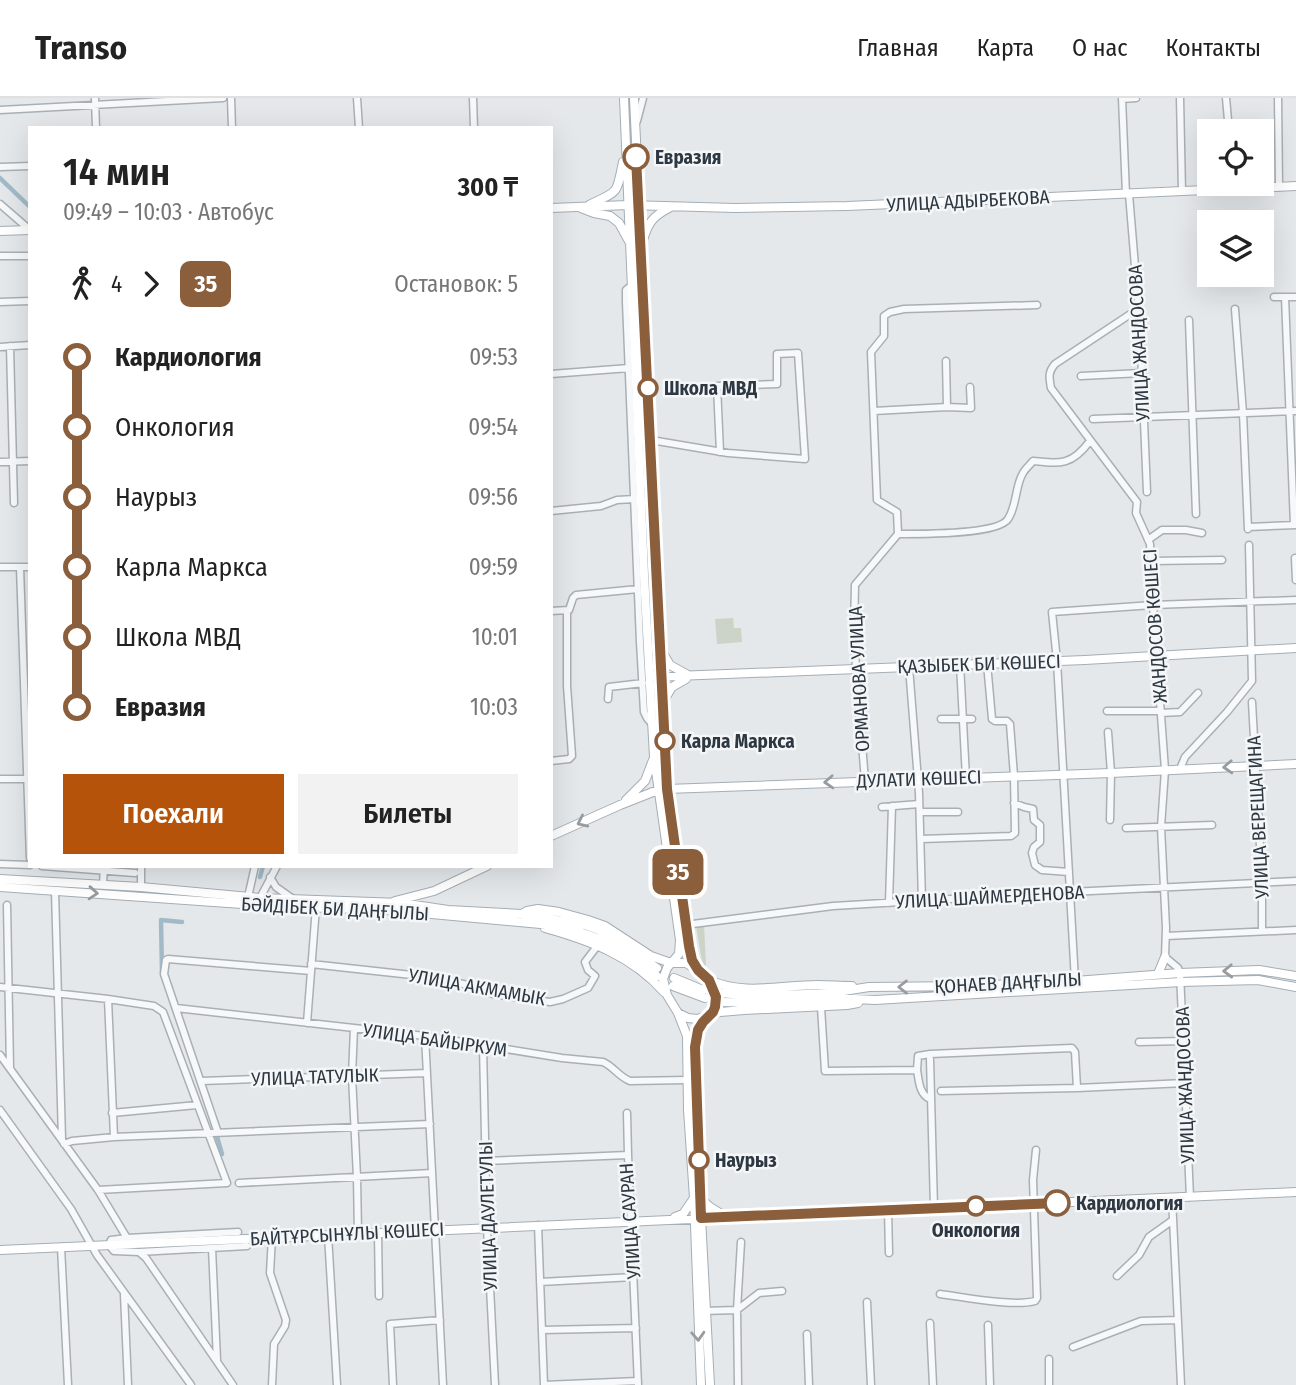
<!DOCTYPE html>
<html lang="ru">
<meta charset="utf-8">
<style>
:root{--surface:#fff;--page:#f2f2f2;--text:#222;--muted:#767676;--line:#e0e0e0;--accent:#b45309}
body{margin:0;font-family:"Fira Sans Condensed",sans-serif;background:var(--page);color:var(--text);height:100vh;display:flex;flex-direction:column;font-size:26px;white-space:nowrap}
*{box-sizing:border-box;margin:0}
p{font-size:23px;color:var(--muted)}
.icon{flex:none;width:38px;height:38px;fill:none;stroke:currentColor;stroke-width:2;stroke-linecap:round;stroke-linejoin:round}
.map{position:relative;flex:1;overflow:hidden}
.sheet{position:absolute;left:28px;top:28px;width:525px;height:742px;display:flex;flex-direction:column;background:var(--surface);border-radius:0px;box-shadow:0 7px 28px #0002}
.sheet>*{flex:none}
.badge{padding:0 14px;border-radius:10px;font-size:24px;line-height:46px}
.buttons{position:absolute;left:1197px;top:21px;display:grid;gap:14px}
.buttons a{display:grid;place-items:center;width:77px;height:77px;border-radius:0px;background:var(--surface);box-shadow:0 7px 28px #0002;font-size:35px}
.map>.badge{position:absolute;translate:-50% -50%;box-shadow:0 0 0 4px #fff}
.legs{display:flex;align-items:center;gap:10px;height:77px;padding:0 35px;font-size:23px}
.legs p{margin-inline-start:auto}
.head{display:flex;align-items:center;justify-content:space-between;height:119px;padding:0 35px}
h1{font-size:38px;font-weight:600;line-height:52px}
.cta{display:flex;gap:14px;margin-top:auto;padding:14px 35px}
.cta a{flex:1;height:80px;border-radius:0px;background:var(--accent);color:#fff;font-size:28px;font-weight:600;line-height:80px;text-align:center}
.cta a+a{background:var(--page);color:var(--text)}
ul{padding:0 35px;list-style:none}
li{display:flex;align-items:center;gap:24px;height:70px;font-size:26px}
li i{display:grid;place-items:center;width:10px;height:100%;margin:0 9px;background:currentColor}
li i::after{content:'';width:18px;height:18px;margin:-9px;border:5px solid;border-radius:50%;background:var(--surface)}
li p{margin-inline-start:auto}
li:first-child i{background:linear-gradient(#0000 50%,currentColor 0)}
li:last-child i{background:linear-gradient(currentColor 50%,#0000 0)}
header{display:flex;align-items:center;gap:42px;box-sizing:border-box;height:98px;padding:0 35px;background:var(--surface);border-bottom:2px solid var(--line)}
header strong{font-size:33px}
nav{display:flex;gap:38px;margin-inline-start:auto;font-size:24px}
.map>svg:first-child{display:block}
</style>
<header>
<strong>Transo</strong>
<nav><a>Главная</a><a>Карта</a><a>О нас</a><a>Контакты</a></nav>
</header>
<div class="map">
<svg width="1296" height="1287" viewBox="0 0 1296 1287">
<rect width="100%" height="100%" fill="#e4e8eb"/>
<path fill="#cbd4c6" d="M627,0H631L635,90H631Z
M632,113H637L646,317L641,318Z
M642,335H647L657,568H652Z
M733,520L734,530H741L742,544L717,546L715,521Z
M654,584H658L662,680H658Z
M704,826L706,868L704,869L702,863L696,828Z"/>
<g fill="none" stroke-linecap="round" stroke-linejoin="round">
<path stroke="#a2bac8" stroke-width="4.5" d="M0,80L30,109
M260,779L263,768
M162,874L161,822L182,824
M216,1035L222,1056"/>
<g stroke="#a9b0b5" stroke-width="9">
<path id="minor" d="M95,0L96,30
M231,0L232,30
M357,0L359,30
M473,0L474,30
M1122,0L1126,96
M1180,0L1182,93
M1226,0L1229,33
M1278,0L1279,89
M1122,1L1136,0
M0,12L223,0
M637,23L643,0
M1,69L30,68
M1129,96L1140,229L1147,394
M0,106L30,132
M0,158H30
M632,187L626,192V204L640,544L644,614L647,620L652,626
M1274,199H1296
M1285,199L1294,427
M0,204L30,203
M1138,211L1055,266C1048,274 1049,279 1051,290L1137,404L1136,415L1150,446L1153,507L1165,672L1161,729L1166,830L1165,859L1178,870L1180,875L1190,1099
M1235,211L1243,315L1248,431
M1189,222L1196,416
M10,248L14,405
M0,249L30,247
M551,276L629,270
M1081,278L1142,275
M947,309L971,310L970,289
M874,313L947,309L946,263
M1093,321L1296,313
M651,342L728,355L805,361L798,255L777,256V286L717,288L720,354
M0,364L30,363
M551,413L601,408L617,402L635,401
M1248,429L1296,427
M898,436C917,436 998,437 1008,421C1017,408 1015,388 1023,375C1025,371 1030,367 1033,363C1062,366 1072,367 1090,343
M1148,442L1162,432H1186L1202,435
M1295,460L1296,482
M1151,463L1222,462
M0,469H30
M20,469L30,760
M551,513L569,512L573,500L576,497L638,491
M960,566L966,680
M909,569L919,695L922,803
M608,601L609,589L643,585
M1252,604L1262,784V833
M1107,613H1161
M1161,615L1180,614L1198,595
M941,621H972
M1108,634L1111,675L1110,722
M551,663L569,661L572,658L567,588V513
M1180,671L1185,659L1227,614L1252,583L1249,447
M0,681H30
M865,683L856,571L854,533L855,487L898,436L897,414L877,402L871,254L884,238V218L890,214L904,211L1037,207
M1014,705L1024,709L1033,711L1034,722L1040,727V744L1034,749L1032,755L1035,767L1042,772L1069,774
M882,709L919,706
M920,714H958
M1126,730L1212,727
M921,741L1011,738L1015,735L1014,678L1010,626L1007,623H995L992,621L987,565
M0,766L30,767
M42,768L135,775
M270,779L276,789L293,801
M103,786L104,768
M141,789V768
M55,793L62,1041
M248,799L255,768
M260,800L277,768
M889,805L892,708
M7,807L10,970
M685,827L833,808L1070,794L1296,783
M1166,838L1296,832
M311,866L421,878L479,889L493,896L550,904L563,901L588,890L595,878L588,872L585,864L598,847
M1075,883L1057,563L1052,514L1153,507L1296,502
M0,889L108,901L154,908L163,914L227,1085L98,1092
M108,901L114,1039
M821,909L825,973L917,972C919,983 919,996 930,1001
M176,910L425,938L562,960L603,964C613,968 619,979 630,983L687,982
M307,925L316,809
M354,930L352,978L357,1079L358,1136
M425,938L443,1287
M1139,944L1183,943
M483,948L487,1130L495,1287
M0,957L98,1092L127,1140L238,1134
M930,961L934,1110
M917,972L918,958L930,956L1072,950L1075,954L1077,990L1185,985
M202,983L427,975
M941,993L1077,990
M0,1012L71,1111L97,1157L191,1287
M112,1015L197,1007
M627,1015L628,1057
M218,1035L164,876L166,862L168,861L311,873
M64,1046L72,1043L114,1039L430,1026
M485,1063L628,1057L638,1287
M239,1085L432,1075
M1172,1100L1181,1287
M888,1112L889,1155
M538,1127L544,1287
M378,1135L379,1198
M328,1137L337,1287
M272,1139L270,1175L286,1222L285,1228L274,1246L272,1287
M127,1140L111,1142L109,1147L114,1153L139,1154
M741,1144L737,1212L759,1195L782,1193
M61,1149L68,1287
M212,1150L217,1262
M1117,1178L1139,1157L1149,1139L1173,1122
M540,1184L634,1179
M124,1196L128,1287
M940,1196C964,1199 1013,1209 1035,1203L1037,1200L1033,1082L1036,1052
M867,1204L871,1287
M703,1213L737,1212L738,1287
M930,1225L933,1287
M988,1227L990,1287
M542,1232L636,1230
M807,1236L809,1287
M1073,1249L1141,1223L1178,1222
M1049,1261V1287
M233,1287L146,1160L139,1154L247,1148
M393,1287L390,1226L440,1222
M544,1287L638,1283"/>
</g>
<g stroke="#a4aeb6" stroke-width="10">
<path id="major" d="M624,0L644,477L654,659L680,842L679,856L667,870L663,881L667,897L678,915L687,938L688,1012L694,1100L701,1287
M634,0L667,691L689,848L692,862L698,871L709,882L716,899L715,909L713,913L703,924L698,932L695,949L701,1120L710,1287
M589,107C620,92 616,97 623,64
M551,110L628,107L735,110L847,108L1296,88
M581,110L594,115L610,118L619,125L630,145
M0,133L30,132
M643,142C648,125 653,118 669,110
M664,557L670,567L688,577
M651,579L1085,562L1296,550
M666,599L672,589L686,581
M626,702L645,683L653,662
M551,738L620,707L658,692L667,691L1111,675L1296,666
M0,781L141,789L260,800L401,805L448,812L522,816L585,827L599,832L657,870
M0,789L269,808L388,812L562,828L600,841L620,852L657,878
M395,803L434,793L487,768
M522,816L527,813L538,811L559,814L588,822L605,828L651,858L671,865H686L696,871
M545,830C591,843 632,858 664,894
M1158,876L1165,859
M674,880L703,892
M709,882C744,898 781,887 818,887C829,887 841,888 852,888
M673,888L705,900
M720,895L755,898L831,895L869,889L970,888L1075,883L1180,875L1259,872L1296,878
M722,904L758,905L832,900L875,902L1181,884L1258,882L1296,889
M678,915L688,920L697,921L720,914L744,912L847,907L858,905
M701,1101L710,1109L726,1119
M675,1119L683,1116L694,1100
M0,1152L1296,1094"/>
</g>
<use href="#minor" stroke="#f7f8f9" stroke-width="6"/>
<use href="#major" stroke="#fff" stroke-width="8"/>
</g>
<defs><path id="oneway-chevron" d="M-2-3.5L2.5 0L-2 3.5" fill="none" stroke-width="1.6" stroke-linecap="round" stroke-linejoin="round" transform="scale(1.75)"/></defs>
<g stroke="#969ca0">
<use href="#oneway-chevron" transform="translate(1228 669) rotate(177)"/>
<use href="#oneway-chevron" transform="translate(829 684) rotate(177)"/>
<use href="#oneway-chevron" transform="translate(582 724) rotate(155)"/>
<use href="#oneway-chevron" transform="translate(93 795) rotate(4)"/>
<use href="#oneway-chevron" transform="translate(1228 873) rotate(178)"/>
<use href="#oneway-chevron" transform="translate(903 889) rotate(-180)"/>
<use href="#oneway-chevron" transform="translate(698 1238) rotate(87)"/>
</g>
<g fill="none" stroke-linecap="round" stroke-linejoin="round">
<g stroke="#fff" stroke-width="16">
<path id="line-1" d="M636,59L667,691L689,848L692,862L698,872L709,882L716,899L715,909L713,914L703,924L698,932L695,949L701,1120L1057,1105"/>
</g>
<use href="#line-1" stroke="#8b5e3c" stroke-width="10"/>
</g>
<g fill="#fff" stroke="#8b5e3c" stroke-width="3.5">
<circle cx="636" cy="59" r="12"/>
<circle cx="648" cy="290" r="9"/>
<circle cx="665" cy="643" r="9"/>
<circle cx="699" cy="1062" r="9"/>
<circle cx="1057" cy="1105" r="12"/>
<circle cx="976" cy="1108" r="9"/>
</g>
<g text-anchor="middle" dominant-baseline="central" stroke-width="5" stroke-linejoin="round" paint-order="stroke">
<g font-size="19" font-weight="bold" fill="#2d3842" stroke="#f4f6f8" text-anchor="start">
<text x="655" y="59">Евразия</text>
<text x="664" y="290">Школа МВД</text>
<text x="681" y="643">Карла Маркса</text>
<text x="715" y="1062">Наурыз</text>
<text x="1076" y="1105">Кардиология</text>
<text x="976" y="1132" text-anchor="middle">Онкология</text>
</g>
<g font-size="19" fill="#2d3842" stroke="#f4f6f8">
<text transform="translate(968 103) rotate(-3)">УЛИЦА АДЫРБЕКОВА</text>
<text transform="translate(1139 245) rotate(-93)">УЛИЦА ЖАНДОСОВА</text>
<text transform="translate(1155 528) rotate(-94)">ЖАНДОСОВ КӨШЕСІ</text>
<text transform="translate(979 566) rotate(-2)">ҚАЗЫБЕК БИ КӨШЕСІ</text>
<text transform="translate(859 581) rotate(-93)">ОРМАНОВА УЛИЦА</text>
<text transform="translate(919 681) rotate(-2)">ДУЛАТИ КӨШЕСІ</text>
<text transform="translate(1258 719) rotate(-93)">УЛИЦА ВЕРЕЩАГИНА</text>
<text transform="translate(990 799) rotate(-3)">УЛИЦА ШАЙМЕРДЕНОВА</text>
<text transform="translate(335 811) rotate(3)">БӘЙДІБЕК БИ ДАҢҒЫЛЫ</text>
<text transform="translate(1008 885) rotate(-3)">ҚОНАЕВ ДАҢҒЫЛЫ</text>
<text transform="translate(477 889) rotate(10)">УЛИЦА АКМАМЫК</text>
<text transform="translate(435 942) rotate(8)">УЛИЦА БАЙЫРКУМ</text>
<text transform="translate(315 979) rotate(-2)">УЛИЦА ТАТУЛЫК</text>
<text transform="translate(1185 987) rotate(-92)">УЛИЦА ЖАНДОСОВА</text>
<text transform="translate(488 1118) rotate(-92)">УЛИЦА ДАУЛЕТУЛЫ</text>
<text transform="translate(630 1123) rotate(-94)">УЛИЦА САУРАН</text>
<text transform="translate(347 1136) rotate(-3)">БАЙТҰРСЫНҰЛЫ КӨШЕСІ</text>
</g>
</g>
</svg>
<div class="buttons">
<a><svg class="icon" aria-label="locate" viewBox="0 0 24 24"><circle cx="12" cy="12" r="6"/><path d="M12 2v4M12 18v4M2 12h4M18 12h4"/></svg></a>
<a><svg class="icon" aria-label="layers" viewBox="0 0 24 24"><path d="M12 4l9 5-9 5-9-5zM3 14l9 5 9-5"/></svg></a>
</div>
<b class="badge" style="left:678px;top:774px;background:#8b5e3c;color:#fff">35</b>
<section class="sheet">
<div class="head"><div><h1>14 мин</h1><p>09:49 – 10:03 · Автобус</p></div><b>300 ₸</b></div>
<div class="legs"><svg class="icon" aria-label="walk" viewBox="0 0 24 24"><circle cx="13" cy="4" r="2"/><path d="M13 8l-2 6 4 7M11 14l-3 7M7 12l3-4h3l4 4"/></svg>4<svg class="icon" aria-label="forward" viewBox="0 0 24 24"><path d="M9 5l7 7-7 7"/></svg><b class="badge" style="background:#8b5e3c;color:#fff">35</b><p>Остановок: 5</p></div>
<ul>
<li><i style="color:#8b5e3c"></i><b>Кардиология</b><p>09:53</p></li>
<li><i style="color:#8b5e3c"></i><span>Онкология</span><p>09:54</p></li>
<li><i style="color:#8b5e3c"></i><span>Наурыз</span><p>09:56</p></li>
<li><i style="color:#8b5e3c"></i><span>Карла Маркса</span><p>09:59</p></li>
<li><i style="color:#8b5e3c"></i><span>Школа МВД</span><p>10:01</p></li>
<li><i style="color:#8b5e3c"></i><b>Евразия</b><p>10:03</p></li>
</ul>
<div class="cta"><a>Поехали</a><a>Билеты</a></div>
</section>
</div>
